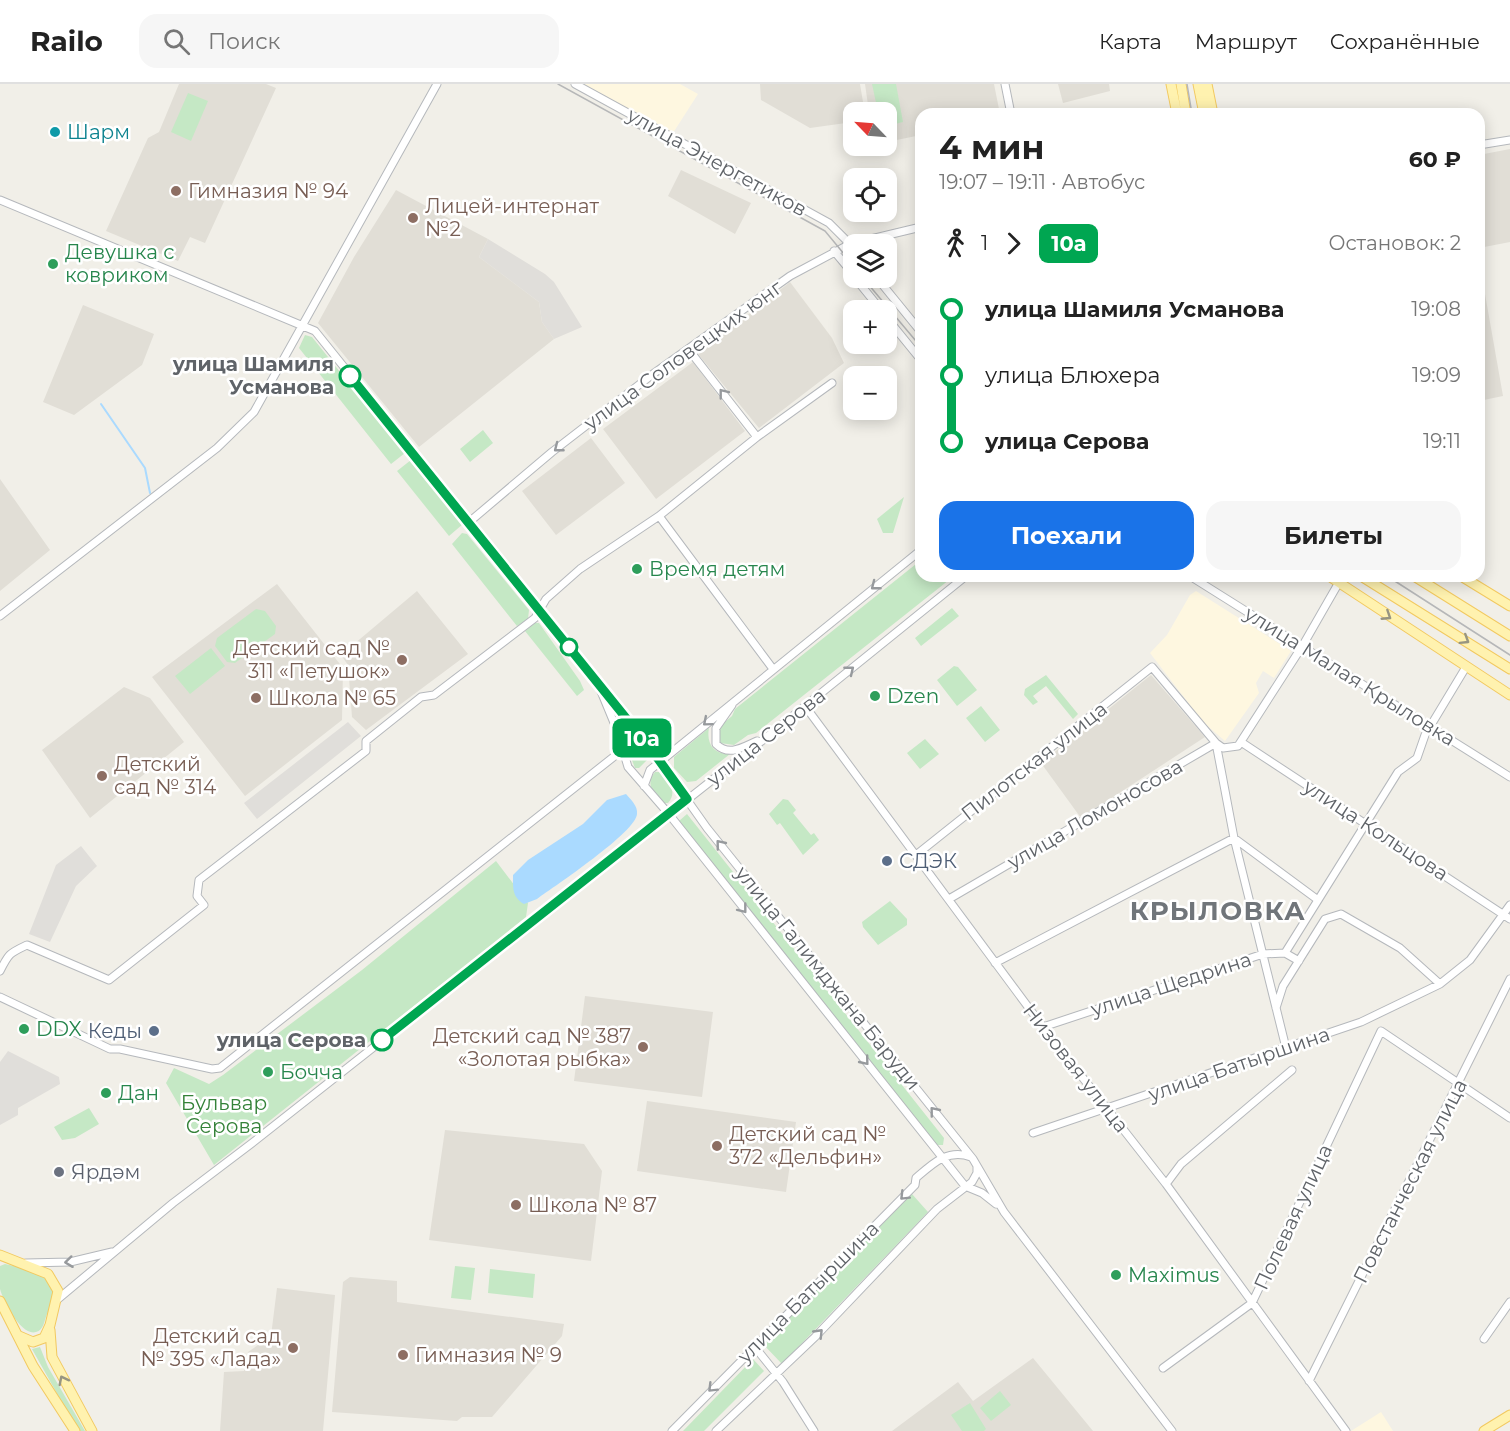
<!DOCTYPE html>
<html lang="ru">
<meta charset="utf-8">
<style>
:root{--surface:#fff;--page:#f6f6f6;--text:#222;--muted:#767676;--line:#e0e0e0;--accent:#1a73e8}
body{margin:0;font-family:Montserrat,sans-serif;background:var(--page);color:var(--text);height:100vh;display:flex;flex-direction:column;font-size:22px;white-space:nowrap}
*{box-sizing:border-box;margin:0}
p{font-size:20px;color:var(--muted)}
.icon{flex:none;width:33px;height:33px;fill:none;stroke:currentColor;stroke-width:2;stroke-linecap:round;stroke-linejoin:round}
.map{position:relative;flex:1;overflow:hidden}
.details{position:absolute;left:915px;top:24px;width:570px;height:474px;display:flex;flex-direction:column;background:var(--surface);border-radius:18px;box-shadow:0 3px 15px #0003}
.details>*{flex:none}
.badge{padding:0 12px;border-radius:9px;font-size:21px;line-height:39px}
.needle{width:39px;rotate:295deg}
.buttons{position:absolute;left:843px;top:18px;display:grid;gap:12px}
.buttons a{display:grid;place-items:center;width:54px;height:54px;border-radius:12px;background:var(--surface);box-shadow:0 3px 15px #0003;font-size:30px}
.map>.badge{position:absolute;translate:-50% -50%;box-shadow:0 0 0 3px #fff}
.legs{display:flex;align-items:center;gap:9px;height:66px;padding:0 24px;font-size:20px}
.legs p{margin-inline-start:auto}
.summary{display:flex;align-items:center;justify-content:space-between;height:102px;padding:0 24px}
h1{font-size:33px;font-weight:700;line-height:45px}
.action{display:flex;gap:12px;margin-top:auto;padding:12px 24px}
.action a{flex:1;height:69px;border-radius:18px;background:var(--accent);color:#fff;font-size:24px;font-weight:700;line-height:69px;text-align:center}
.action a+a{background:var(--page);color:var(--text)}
ul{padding:0 24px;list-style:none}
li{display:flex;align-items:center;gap:21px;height:66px;font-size:22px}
li i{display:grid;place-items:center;width:9px;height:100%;margin:0 8px;background:currentColor}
li i::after{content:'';width:15px;height:15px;margin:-8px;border:4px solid;border-radius:50%;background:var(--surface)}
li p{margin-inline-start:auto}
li:first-child i{background:linear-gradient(#0000 50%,currentColor 0)}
li:last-child i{background:linear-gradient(currentColor 50%,#0000 0)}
header{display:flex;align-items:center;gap:36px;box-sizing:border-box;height:84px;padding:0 30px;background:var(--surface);border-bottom:2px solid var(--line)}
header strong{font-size:28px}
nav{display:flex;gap:33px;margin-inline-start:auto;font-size:21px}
.search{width:420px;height:54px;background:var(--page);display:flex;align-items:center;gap:15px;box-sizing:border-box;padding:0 21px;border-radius:18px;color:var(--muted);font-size:22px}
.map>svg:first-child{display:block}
</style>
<header>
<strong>Railo</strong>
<div class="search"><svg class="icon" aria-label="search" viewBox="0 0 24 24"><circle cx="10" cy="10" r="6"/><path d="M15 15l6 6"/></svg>Поиск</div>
<nav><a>Карта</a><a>Маршрут</a><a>Сохранённые</a></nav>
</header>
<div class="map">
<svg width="1510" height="1347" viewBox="0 0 1510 1347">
<rect width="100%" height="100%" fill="#f1efe8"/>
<path fill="#fef7e0" d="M583,0H680L698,10L673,49Z
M1196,507L1291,567L1274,594L1263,587L1256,599L1259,609L1225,657L1203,638L1150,569L1167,551L1190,511Z
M1381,1328L1393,1347H1351Z"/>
<path fill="#e0deda" d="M488,155L545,190L554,198L582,243L554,255L542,238L539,218L479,173Z
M348,638L361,652L257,735L244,719Z
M81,762L97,782L76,802L50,858L29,850L56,781Z
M8,967L59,993L60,1000L18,1024V1031L0,1041V978Z"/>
<path fill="#e1ded6" d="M179,0H266L276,4L205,159L190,153L178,177L106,147L148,54L159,48Z
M760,0H860L863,18L860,28H854L853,38L810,44L761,16Z
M865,0H994L1000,30H921V51L887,58L886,28H869Z
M1058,0H1109L1110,7L1063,19Z
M1510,65V158L1479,164V71Z
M681,86L751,119L735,150L668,112Z
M396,106L488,155L479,173L539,218L542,238L554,255L419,363L318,239L354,173Z
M1479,176L1503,312L1479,317Z
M790,198L832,254L844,279L759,344L698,270Z
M83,221L154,250L142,281L74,331L43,318Z
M693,278L745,347L656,415L603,345Z
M591,354L625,399L556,451L522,407Z
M0,395L50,466L0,507Z
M277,500L343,584L342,636L245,712L152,593Z
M417,507L468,570L366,646L352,633L348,581L341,571Z
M1151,591L1205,653L1081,734L1041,679Z
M124,603L150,614L184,658L90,734L42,666Z
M585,912L713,928L702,1013L574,997Z
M647,1017L796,1038L786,1108L637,1087Z
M445,1046L584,1060L602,1087L591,1177L429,1156Z
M350,1193L397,1197V1218L564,1240L562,1252L492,1333H462L457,1337L332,1328L343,1198Z
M277,1204L335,1211L323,1347H220L224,1288L244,1287L248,1268L271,1252Z
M1033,1274L1093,1347H892L958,1298L973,1317Z"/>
<path fill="#c5e8c5" d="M872,0H896L903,38L887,42L886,28H878Z
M188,9L208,17L191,57L171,48Z
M305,251L312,253L405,369L391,380L299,264Z
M483,346L493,359L470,378L460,365Z
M411,376L463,440L449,452L397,387Z
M904,413L893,449H883L877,435Z
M462,449L467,450L529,526L528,535L517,542L452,460Z
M921,476V492H954L756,649L748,651L734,661L720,659L719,643L732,632L735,625Z
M952,524L959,532L921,562L915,554Z
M256,525L265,527L276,542L275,550L235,579L227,578L215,562L217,554Z
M535,539H539L580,597L584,606L577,612L525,547Z
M211,564L225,582L190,610L175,592Z
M954,582L958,583L977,606L957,622L937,596Z
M1046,591L1078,630L1073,635L1046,602L1033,612L1038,618L1033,621L1024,611L1025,605Z
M981,622L1000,646L985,658L966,634Z
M620,638L648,675L639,684H635L618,640Z
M709,644C706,660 714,671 730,670L696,697L687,698L674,684V673Z
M925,655L939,670L920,685L907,669Z
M655,688H660C669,697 678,708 668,719H662C653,710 645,699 655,688Z
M783,715L788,716L796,726L793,729L811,751L814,749L819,756L803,771L780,739L777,741L769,730Z
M687,730L944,1054L943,1061H936L680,740L679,737Z
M496,777L528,819L526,833L214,1081L166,999L174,984L209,1000L223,991L362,886Z
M890,817L907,835V841L878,861L863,843L862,838Z
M89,1024L99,1040L75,1054L62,1056L54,1043Z
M912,1110L928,1128L782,1280L763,1260Z
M5,1180C24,1184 61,1190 54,1217C53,1221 49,1226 47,1230C44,1237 44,1246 36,1248C22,1253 3,1217 0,1205C0,1198 0,1189 0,1182Z
M455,1182L475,1184L471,1216L451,1214Z
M490,1185L535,1190L533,1214L488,1209Z
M40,1263L48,1283L85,1347H78L32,1265Z
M753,1275L764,1287L704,1347H683Z
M1000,1307L1011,1321L991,1337L980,1324Z
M970,1319L986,1345L984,1347H962L951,1331Z"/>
<path fill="#aadaff" d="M626,710C631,716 638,722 637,730C636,748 555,802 537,815L524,820C512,813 513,804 513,791L528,776L583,740L607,716Z"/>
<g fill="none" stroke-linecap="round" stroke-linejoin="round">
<path stroke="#aadaff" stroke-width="2" d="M101,320L145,384L150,409"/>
<g stroke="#b5b8bc" stroke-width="9">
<path id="minor" d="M575,0L829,139L854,164
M1005,0L1011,30
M1479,61L1510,56
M0,116L315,247L651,665L707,744L973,1075L1004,1128L1172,1347
M834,167L854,191
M855,194L881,226
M877,194L921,248
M886,233L921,276
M689,266L757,353
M659,432L773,585
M468,439L552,368L653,290L790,192L850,160L921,143
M1190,492L1510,693
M0,532L217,364L254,328L437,0
M600,605L617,646L628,683L668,729L965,1102L982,1109L996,1120
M732,621L716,644V660C729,673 743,663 757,657
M805,622L1043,943L1166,1100L1346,1347
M1241,658L1510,835
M644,702L650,686L921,466
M916,771L1152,583L1216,659L1234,754L1286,964
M949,815L1216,659L1223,664L1238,662L1303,561L1338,500
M1285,869L1398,688L1417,674L1425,651L1466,583
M995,879L1234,754L1318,816
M0,887C9,869 10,869 27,861L109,896L204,821L197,812L199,796L366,667V657L421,613L434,611L535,534L546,515L580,485L659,432L757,353L832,299
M0,913L110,965H120L212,985L220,984L616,671
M1276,924L1283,902L1325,835L1341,830L1400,864L1440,900
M1043,943L1263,870L1285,869L1299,877
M1033,1049L1361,938L1440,900L1470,876L1510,821
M1166,1100L1181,1080L1292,986
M26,1179L70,1178L112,1168
M58,1215L173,1119L256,1056L768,652L966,492
M1484,1255L1510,1218
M754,1262L783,1298L814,1347
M1163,1284L1252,1219L1381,947L1510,1034
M1309,1297L1510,895
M672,1347L915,1101L916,1094C932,1080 948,1064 971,1073
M716,1347L815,1253L937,1125L972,1098L977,1089V1083"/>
</g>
<g stroke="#f2c960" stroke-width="11">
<path id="major" d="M1171,0L1177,30
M1181,0L1186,30
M1198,0L1204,30
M1207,0L1213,30
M1329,492L1510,611
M1361,492L1510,585
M1414,492L1510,552
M1461,492L1510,522
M0,1171L48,1190L58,1207L50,1241L44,1254L33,1258L19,1252
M0,1217L33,1282L75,1347
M50,1246L52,1273L92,1347
M1484,1347L1510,1331"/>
</g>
<use href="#minor" stroke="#fff" stroke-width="7"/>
<use href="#major" stroke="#fff2af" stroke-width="9"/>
<path stroke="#b6b7b8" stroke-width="1.5" d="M558,0L825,147L854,182
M1187,0L1192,30
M863,194L921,263
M1387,492L1510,571"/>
</g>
<defs><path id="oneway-chevron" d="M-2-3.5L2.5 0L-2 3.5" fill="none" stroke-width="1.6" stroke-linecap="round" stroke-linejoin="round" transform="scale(1.5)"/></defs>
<g stroke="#979a9d">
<use href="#oneway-chevron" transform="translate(723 309) rotate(-128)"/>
<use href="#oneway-chevron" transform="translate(558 364) rotate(142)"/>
<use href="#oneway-chevron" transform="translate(875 502) rotate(142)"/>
<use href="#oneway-chevron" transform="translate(850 586) rotate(-39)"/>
<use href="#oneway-chevron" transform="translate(707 638) rotate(140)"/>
<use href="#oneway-chevron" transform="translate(720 760) rotate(-129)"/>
<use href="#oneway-chevron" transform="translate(743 825) rotate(52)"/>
<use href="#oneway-chevron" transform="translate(865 977) rotate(51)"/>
<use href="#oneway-chevron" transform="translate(934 1027) rotate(-129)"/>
<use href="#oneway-chevron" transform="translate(904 1112) rotate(135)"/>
<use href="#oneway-chevron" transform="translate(69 1178) rotate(173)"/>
<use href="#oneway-chevron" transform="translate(819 1249) rotate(-46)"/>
<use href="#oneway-chevron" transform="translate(712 1304) rotate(135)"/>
</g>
<g stroke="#979581">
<use href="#oneway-chevron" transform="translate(1387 532) rotate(33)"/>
<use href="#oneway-chevron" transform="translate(1465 556) rotate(32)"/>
<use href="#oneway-chevron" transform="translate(63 1296) rotate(-117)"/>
</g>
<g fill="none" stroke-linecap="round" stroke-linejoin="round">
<g stroke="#fff" stroke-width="14">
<path id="line-1" d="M350,292L651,665L687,715L382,956"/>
</g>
<use href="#line-1" stroke="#00a651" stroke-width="9"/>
</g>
<circle fill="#0f9aa8" stroke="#fff" stroke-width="2" cx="55" cy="48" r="6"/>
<g fill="#8d6e63" stroke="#fff" stroke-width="2">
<circle cx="176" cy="107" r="6"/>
<circle cx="413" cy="134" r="6"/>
<circle cx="402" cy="576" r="6"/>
<circle cx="256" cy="614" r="6"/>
<circle cx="102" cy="692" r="6"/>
<circle cx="643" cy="963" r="6"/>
<circle cx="717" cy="1062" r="6"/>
<circle cx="516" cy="1121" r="6"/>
<circle cx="293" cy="1264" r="6"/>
<circle cx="403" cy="1271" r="6"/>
</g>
<g fill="#2e9e5b" stroke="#fff" stroke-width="2">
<circle cx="53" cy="180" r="6"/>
<circle cx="637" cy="485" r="6"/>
<circle cx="875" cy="612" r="6"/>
<circle cx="24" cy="945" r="6"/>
<circle cx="268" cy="988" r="6"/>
<circle cx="106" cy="1009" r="6"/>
<circle cx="1116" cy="1191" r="6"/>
</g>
<g fill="#fff" stroke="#00a651" stroke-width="3">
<circle cx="350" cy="292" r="10"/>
<circle cx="569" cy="563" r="8"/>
<circle cx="382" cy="956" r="10"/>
</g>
<g fill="#5c6f8a" stroke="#fff" stroke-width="2">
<circle cx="887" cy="777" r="6"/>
<circle cx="154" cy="947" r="6"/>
</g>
<circle fill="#6b7280" stroke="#fff" stroke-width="2" cx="59" cy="1088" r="6"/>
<g text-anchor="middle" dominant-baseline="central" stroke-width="5" stroke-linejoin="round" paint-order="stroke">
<g font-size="20" fill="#0d838f" stroke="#fff" text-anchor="start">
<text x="67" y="48">Шарм</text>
</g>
<g font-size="20" fill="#5f6368" stroke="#fff">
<text transform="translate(717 78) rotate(29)">улица Энергетиков</text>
<text transform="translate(683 271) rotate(-36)">улица Соловецких юнг</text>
<text transform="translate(1350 592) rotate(32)">улица Малая Крыловка</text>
<text transform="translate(766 653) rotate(-38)">улица Серова</text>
<text transform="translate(1034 677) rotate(-38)">Пилотская улица</text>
<text transform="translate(1095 730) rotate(-30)">улица Ломоносова</text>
<text transform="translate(1376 746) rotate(33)">улица Кольцова</text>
<text transform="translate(828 894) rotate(51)">улица Галимджана Баруди</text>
<text transform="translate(1171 900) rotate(-18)">улица Щедрина</text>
<text transform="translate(1239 980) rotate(-19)">улица Батыршина</text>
<text transform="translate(1076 984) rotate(52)">Низовая улица</text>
<text transform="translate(1410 1097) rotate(-63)">Повстанческая улица</text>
<text transform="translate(1293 1133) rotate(-65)">Полевая улица</text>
<text transform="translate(808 1208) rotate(-45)">улица Батыршина</text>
</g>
<g font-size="20" fill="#785e54" stroke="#fff" text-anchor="start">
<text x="188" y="107">Гимназия № 94</text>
<text x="425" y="122">Лицей-интернат<tspan x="425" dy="23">№2</tspan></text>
<text x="390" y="564" text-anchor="end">Детский сад №<tspan x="390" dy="23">311 «Петушок»</tspan></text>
<text x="268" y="614">Школа № 65</text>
<text x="114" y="680">Детский<tspan x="114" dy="23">сад № 314</tspan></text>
<text x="631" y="952" text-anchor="end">Детский сад № 387<tspan x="631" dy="23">«Золотая рыбка»</tspan></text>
<text x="729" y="1050">Детский сад №<tspan x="729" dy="23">372 «Дельфин»</tspan></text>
<text x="528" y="1121">Школа № 87</text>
<text x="281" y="1252" text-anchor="end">Детский сад<tspan x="281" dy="23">№ 395 «Лада»</tspan></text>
<text x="415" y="1271">Гимназия № 9</text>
</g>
<g font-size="20" fill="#27864d" stroke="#fff" text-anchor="start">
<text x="65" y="168">Девушка с<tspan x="65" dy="23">ковриком</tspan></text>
<text x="649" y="485">Время детям</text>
<text x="887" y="612">Dzen</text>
<text x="36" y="945">DDX</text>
<text x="280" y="988">Бочча</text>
<text x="118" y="1009">Дан</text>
<text x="1128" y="1191">Maximus</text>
</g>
<g font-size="20" font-weight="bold" fill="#5f6368" stroke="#fff" text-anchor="end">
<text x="334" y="280">улица Шамиля<tspan x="334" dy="23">Усманова</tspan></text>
<text x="366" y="956">улица Серова</text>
</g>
<g font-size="20" fill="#4e5e75" stroke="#fff" text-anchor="start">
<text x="899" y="777">СДЭК</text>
<text x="142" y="947" text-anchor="end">Кеды</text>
</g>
<g font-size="20" fill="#348238" stroke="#fff">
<text x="224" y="1019">Бульвар<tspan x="224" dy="23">Серова</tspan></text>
</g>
<g font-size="20" fill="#5b616d" stroke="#fff" text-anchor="start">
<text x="71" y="1088">Ярдәм</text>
</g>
<g font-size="26" font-weight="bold" letter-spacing="1.5" fill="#70757a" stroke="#fff">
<text x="1218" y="827">КРЫЛОВКА</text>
</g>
</g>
</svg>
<div class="buttons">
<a><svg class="needle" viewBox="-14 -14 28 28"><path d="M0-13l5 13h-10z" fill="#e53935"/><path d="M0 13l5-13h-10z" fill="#767676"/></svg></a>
<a><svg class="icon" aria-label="locate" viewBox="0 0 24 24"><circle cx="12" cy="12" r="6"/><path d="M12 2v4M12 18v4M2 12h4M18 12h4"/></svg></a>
<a><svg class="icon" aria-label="layers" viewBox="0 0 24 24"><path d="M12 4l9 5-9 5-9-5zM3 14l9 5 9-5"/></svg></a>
<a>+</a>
<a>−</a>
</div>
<b class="badge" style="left:642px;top:654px;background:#00a651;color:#fff">10а</b>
<section class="details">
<div class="summary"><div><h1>4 мин</h1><p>19:07 – 19:11 · Автобус</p></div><b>60 ₽</b></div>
<div class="legs"><svg class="icon" aria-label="walk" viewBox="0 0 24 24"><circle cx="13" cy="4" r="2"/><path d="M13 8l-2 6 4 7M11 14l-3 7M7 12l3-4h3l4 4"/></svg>1<svg class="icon" aria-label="forward" viewBox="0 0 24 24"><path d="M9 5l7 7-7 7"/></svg><b class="badge" style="background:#00a651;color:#fff">10а</b><p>Остановок: 2</p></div>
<ul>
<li><i style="color:#00a651"></i><b>улица Шамиля Усманова</b><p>19:08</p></li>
<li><i style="color:#00a651"></i><span>улица Блюхера</span><p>19:09</p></li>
<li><i style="color:#00a651"></i><b>улица Серова</b><p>19:11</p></li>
</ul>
<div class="action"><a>Поехали</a><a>Билеты</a></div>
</section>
</div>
